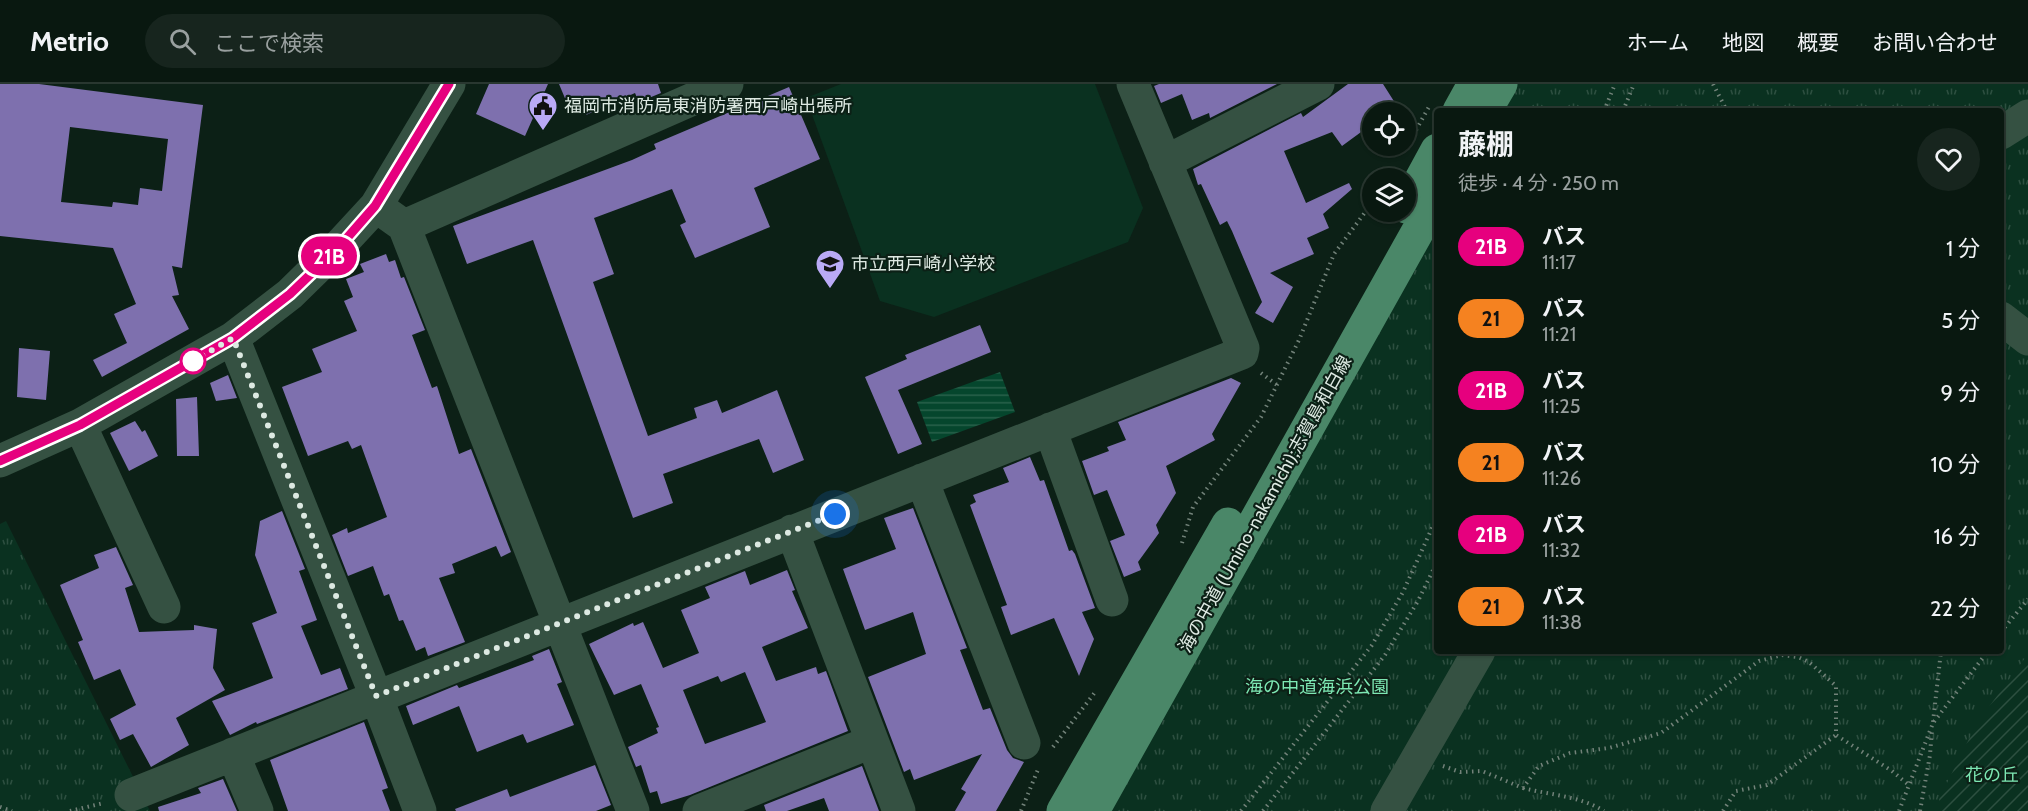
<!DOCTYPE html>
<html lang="ja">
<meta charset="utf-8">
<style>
:root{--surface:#091810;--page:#17251e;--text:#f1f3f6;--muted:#99a09f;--line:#293730}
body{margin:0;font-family:Cabin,"Noto Sans JP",sans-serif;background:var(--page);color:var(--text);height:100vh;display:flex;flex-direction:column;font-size:22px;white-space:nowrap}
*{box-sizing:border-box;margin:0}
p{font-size:20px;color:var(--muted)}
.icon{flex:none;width:33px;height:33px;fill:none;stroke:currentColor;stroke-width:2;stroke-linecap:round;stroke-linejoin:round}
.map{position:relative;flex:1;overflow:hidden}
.sheet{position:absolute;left:1434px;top:24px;width:570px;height:546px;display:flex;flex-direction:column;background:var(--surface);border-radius:6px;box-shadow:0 2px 4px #0004,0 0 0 2px var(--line)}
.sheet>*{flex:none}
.badge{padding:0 12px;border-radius:20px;font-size:21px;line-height:39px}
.fabs{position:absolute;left:1362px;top:18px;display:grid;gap:12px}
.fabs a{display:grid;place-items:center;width:54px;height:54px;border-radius:50%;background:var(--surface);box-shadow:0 2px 4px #0004,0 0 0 2px var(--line);font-size:30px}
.you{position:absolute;width:30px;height:30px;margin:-15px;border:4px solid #fff;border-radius:50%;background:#1a73e8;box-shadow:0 0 0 9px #1a73e833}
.map>.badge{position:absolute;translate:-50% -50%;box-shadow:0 0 0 3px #fff}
.round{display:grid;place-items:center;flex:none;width:63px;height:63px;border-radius:32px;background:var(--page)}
.summary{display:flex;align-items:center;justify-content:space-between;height:102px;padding:0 24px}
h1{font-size:28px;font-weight:700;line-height:45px}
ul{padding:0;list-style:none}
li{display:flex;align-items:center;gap:18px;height:72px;padding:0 24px}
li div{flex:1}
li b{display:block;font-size:22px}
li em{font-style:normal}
li .badge{min-width:66px;font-weight:700;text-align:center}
header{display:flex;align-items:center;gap:36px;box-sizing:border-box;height:84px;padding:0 30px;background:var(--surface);border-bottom:2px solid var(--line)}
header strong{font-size:28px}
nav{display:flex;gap:33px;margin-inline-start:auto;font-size:21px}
.search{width:420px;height:54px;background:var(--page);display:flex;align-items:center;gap:15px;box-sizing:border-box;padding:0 21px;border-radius:33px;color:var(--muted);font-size:22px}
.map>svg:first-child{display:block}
</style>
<header>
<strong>Metrio</strong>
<div class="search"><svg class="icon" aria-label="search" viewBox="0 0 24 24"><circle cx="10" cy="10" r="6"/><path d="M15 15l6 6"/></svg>ここで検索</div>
<nav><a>ホーム</a><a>地図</a><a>概要</a><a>お問い合わせ</a></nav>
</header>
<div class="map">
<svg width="2028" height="727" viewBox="0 0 2028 727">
<defs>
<pattern id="park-tufts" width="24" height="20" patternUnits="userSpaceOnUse" patternTransform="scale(1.5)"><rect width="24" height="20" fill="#0a3120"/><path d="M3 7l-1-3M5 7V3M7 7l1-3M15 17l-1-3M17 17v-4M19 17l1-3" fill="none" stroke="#2d4f40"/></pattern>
<pattern id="garden-furrows" width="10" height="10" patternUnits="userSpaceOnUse" patternTransform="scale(1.5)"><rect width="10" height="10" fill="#0a3120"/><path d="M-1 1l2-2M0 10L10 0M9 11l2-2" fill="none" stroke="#2d4f40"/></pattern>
<pattern id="water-rules" width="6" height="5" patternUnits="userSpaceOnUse" patternTransform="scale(1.5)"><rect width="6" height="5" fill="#05462d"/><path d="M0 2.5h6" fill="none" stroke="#29614b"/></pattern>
</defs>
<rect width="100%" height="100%" fill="#0c2016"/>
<path fill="#0a3120" d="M841,0H1095L1143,124L1128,158L934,233L880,217L806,14Z"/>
<path fill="url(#park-tufts)" d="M1516,0H2028V727H1103L1437,139V567H2001V27H1500Z
M6,437L150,727H0V440Z"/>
<path fill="url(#garden-furrows)" d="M2028,570V727H1942L1939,715L1977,639Z"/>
<path fill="url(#water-rules)" d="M1000,288L1015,328L932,358L917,318Z"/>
<path fill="#7e70ae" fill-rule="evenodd" d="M0,0H39L203,21L182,184L172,182L179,211L172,212L189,245L102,293L93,276L127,259L114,230L136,220L113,164L0,152ZM70,43L168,55L162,107L140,104L138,121L113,118L112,123L61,118Z
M489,0H548L525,52L476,30Z
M559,0H658L661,9L639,18L635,9L586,31L584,26L572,31Z
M1159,0H1277L1210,34L1209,29L1192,36L1182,10L1161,19L1154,2Z
M1348,0H1383L1397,22L1388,28H1372V40L1342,62L1332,48L1284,67L1306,119L1349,99L1352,105L1323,130L1329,144L1307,154L1314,170L1270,189L1293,203L1273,239L1255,229L1262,218L1232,147L1227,137L1220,141L1201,100L1198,101L1193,85L1301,29L1303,33Z
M789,3L820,75L754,104L770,143L695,174L680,141L686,138L672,105L594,134L614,190L593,198L648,352L697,334L694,324L717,316L722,329L777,306L804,376L773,389L759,355L663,390L673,419L633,434L533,156L467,180L453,142L632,76L656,65L654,60Z
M386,170L389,178L395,176L401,194L404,193L425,246L412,251L432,304L437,302L459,370L471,365L511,468L501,473L496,462L452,480L455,489L439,494L465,558L428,572L425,563L416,567L403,536L399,537L389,510L384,512L373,482L348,492L332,451L347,444L348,449L387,433L361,361L352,365L348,357L308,372L282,303L322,288L312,265L357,247L344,217L353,213L346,195L364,188L360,180Z
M980,241L991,268L898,306L922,360L898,370L865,293L907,275L905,271Z
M19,264L50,267L46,316L17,313Z
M228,291L237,314L216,317L210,299Z
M1231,294L1241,299L1212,350L1215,356L1166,382L1176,409L1156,441L1159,449L1138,478L1141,486L1124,493L1110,457L1125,451L1107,406L1094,411L1082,377L1109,367L1107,363L1126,356L1118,338Z
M197,313L199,372H177L176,315Z
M135,337L142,348L145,346L158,372L129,387L110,349Z
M1030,373L1040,397L1044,396L1069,467L1072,466L1075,470L1095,524L1082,528L1094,555L1079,592L1054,534L1011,551L1001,523L1007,521L970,421L976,418L973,411L1009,398L1003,384Z
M913,424L967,564L960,566L983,626L990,624L1007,666L1013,674L1024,678L996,727H955L966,708L961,705L982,670L914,696L910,685L904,688L868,593L926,570L913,528L865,546L843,485L896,465L884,434Z
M282,427L305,485L299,487L317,536L301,542L321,591L340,584L348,605L257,640L256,638L230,651L212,617L273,594L252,539L277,529L255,471L260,437Z
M116,463L133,501L125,504L139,548L194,546V541L217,545L213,584L225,606L176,634L189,661L151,683L133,650L120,656L110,635L136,621L120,585L94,596L78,558L83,556L60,501L99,484L94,471Z
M787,486L795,506L792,507L808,544L762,563L776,597L816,583L818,590L826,587L848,647L690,711L661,720L657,707L650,709L641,681L636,683L628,663L658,649L656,644L659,643L641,600L614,611L589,560L633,539L634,542L643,538L663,584L699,569L681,526L710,514L705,503L745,487L750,501ZM745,588L766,638L705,660L683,606L718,592L721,598Z
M549,565L562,598L557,600L574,641L527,659L523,650L477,668L459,622L413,641L406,622L457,601L459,604L534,576L532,572Z
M364,638L388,704L382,706L390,727H288L270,676Z
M595,681L611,721L596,727H456L455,725L507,705L510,713Z
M862,682L879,727H829L824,714L787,727H766L764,721Z
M223,695L237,727H159L158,723L201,709L198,704Z"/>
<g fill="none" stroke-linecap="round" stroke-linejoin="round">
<path stroke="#728279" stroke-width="4" stroke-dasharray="1.5 4.5" stroke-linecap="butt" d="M1713,0L1727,27
M1604,27L1615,0
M1623,27L1634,0
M1416,46L1430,21
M1261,289L1277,301
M1182,459L1193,423L1261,333L1299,256L1334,170L1372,119
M2001,548L2028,515
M1933,638L1941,567
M1053,663L1096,607
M1443,682L1460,688L1482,687L1523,704L1539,682L1570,669L1609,664L1661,649L1759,577L1782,571L1798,573L1809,578L1836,602V651L1892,687L1910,702
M1523,704C1550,711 1580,712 1604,727
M0,723L12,727
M70,727L104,719
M1021,727L1039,683
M1241,727L1372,561L1403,508L1437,433
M1263,727L1385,571L1418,517L1437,478
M1723,727L1736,707L1767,701L1836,651
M1899,727L1933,639L1988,567
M1920,727L1930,671L1932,645"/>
<path stroke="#355142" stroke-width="33" d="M2001,49L2028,32
M1165,78L1318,0
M376,122L404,142L633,727
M404,142L727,0
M2001,234L2028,255
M233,254L376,612L420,727
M80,341L164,523
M1050,345L1112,516
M0,377L80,341L233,254L290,210L340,161L376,122L449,0
M922,396L1024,659
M792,447L899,727
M233,670L257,727
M131,711L1242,269L1243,264L1133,0
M699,727L871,658
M1387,727L1479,567"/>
<path stroke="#4a8768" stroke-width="33" d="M1459,27L1474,0
M1485,27L1501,0
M1406,123L1437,66
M1063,727L1228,440
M1093,727L1437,113"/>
</g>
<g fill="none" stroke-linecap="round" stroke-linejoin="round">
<g stroke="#fff" stroke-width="14">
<path id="line" d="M0,377L80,341L233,254L290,210L340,162L375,122L449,0"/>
</g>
<use href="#line" stroke="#e6007e" stroke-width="9"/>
<path stroke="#dde9e2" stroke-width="6" stroke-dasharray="0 10.8" d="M193,277L233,254L376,612L835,430"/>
</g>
<defs>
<g id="civic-pin" transform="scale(1.5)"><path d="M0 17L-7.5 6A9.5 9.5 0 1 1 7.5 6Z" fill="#baaaf6" stroke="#0c2016"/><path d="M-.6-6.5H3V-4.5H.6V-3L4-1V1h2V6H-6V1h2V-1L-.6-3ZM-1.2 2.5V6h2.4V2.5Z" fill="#111"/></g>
<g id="school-pin" transform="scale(1.5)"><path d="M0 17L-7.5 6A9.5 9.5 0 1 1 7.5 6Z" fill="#baaaf6" stroke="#0c2016"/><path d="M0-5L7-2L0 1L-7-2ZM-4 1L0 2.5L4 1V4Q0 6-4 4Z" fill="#111"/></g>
</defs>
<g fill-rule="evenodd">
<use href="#civic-pin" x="543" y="22"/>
<use href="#school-pin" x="830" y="180"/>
</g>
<circle fill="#fff" stroke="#e6007e" stroke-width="3" cx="193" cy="277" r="12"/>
<g text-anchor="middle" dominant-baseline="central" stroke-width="4.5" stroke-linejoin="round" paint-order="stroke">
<g font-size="18" fill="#dde9e2" stroke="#0c2016" text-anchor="start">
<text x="564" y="22">福岡市消防局東消防署西戸崎出張所</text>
<text x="851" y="180">市立西戸崎小学校</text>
</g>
<g font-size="18" fill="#dde9e2" stroke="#0c2016">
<text transform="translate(1265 420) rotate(-61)">海の中道 (Umino-nakamichi);志賀島和白線</text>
</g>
<g font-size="18" fill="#7de7b3" stroke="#0c2016">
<text x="1317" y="603">海の中道海浜公園</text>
<text x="1992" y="691">花の丘</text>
</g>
</g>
</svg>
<div class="fabs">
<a><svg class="icon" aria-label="locate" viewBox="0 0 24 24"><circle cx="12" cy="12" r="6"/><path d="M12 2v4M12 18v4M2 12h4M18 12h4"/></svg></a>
<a><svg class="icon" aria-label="layers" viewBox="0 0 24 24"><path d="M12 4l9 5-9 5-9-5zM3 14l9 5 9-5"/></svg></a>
</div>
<div class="you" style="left:835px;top:430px"></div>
<b class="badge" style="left:329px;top:172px;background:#e6007e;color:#fff">21B</b>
<section class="sheet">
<div class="summary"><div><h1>藤棚</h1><p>徒歩 · 4 分 · 250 m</p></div><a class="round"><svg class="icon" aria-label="heart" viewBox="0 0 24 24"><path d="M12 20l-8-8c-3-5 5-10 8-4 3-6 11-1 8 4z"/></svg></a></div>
<ul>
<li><span class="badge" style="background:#e6007e;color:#fff">21B</span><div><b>バス</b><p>11:17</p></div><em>1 分</em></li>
<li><span class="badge" style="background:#f58220;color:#111">21</span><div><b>バス</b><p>11:21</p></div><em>5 分</em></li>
<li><span class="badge" style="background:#e6007e;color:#fff">21B</span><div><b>バス</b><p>11:25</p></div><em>9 分</em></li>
<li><span class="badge" style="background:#f58220;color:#111">21</span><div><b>バス</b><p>11:26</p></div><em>10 分</em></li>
<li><span class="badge" style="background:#e6007e;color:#fff">21B</span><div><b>バス</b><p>11:32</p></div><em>16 分</em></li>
<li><span class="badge" style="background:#f58220;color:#111">21</span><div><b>バス</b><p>11:38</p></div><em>22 分</em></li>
</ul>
</section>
</div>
